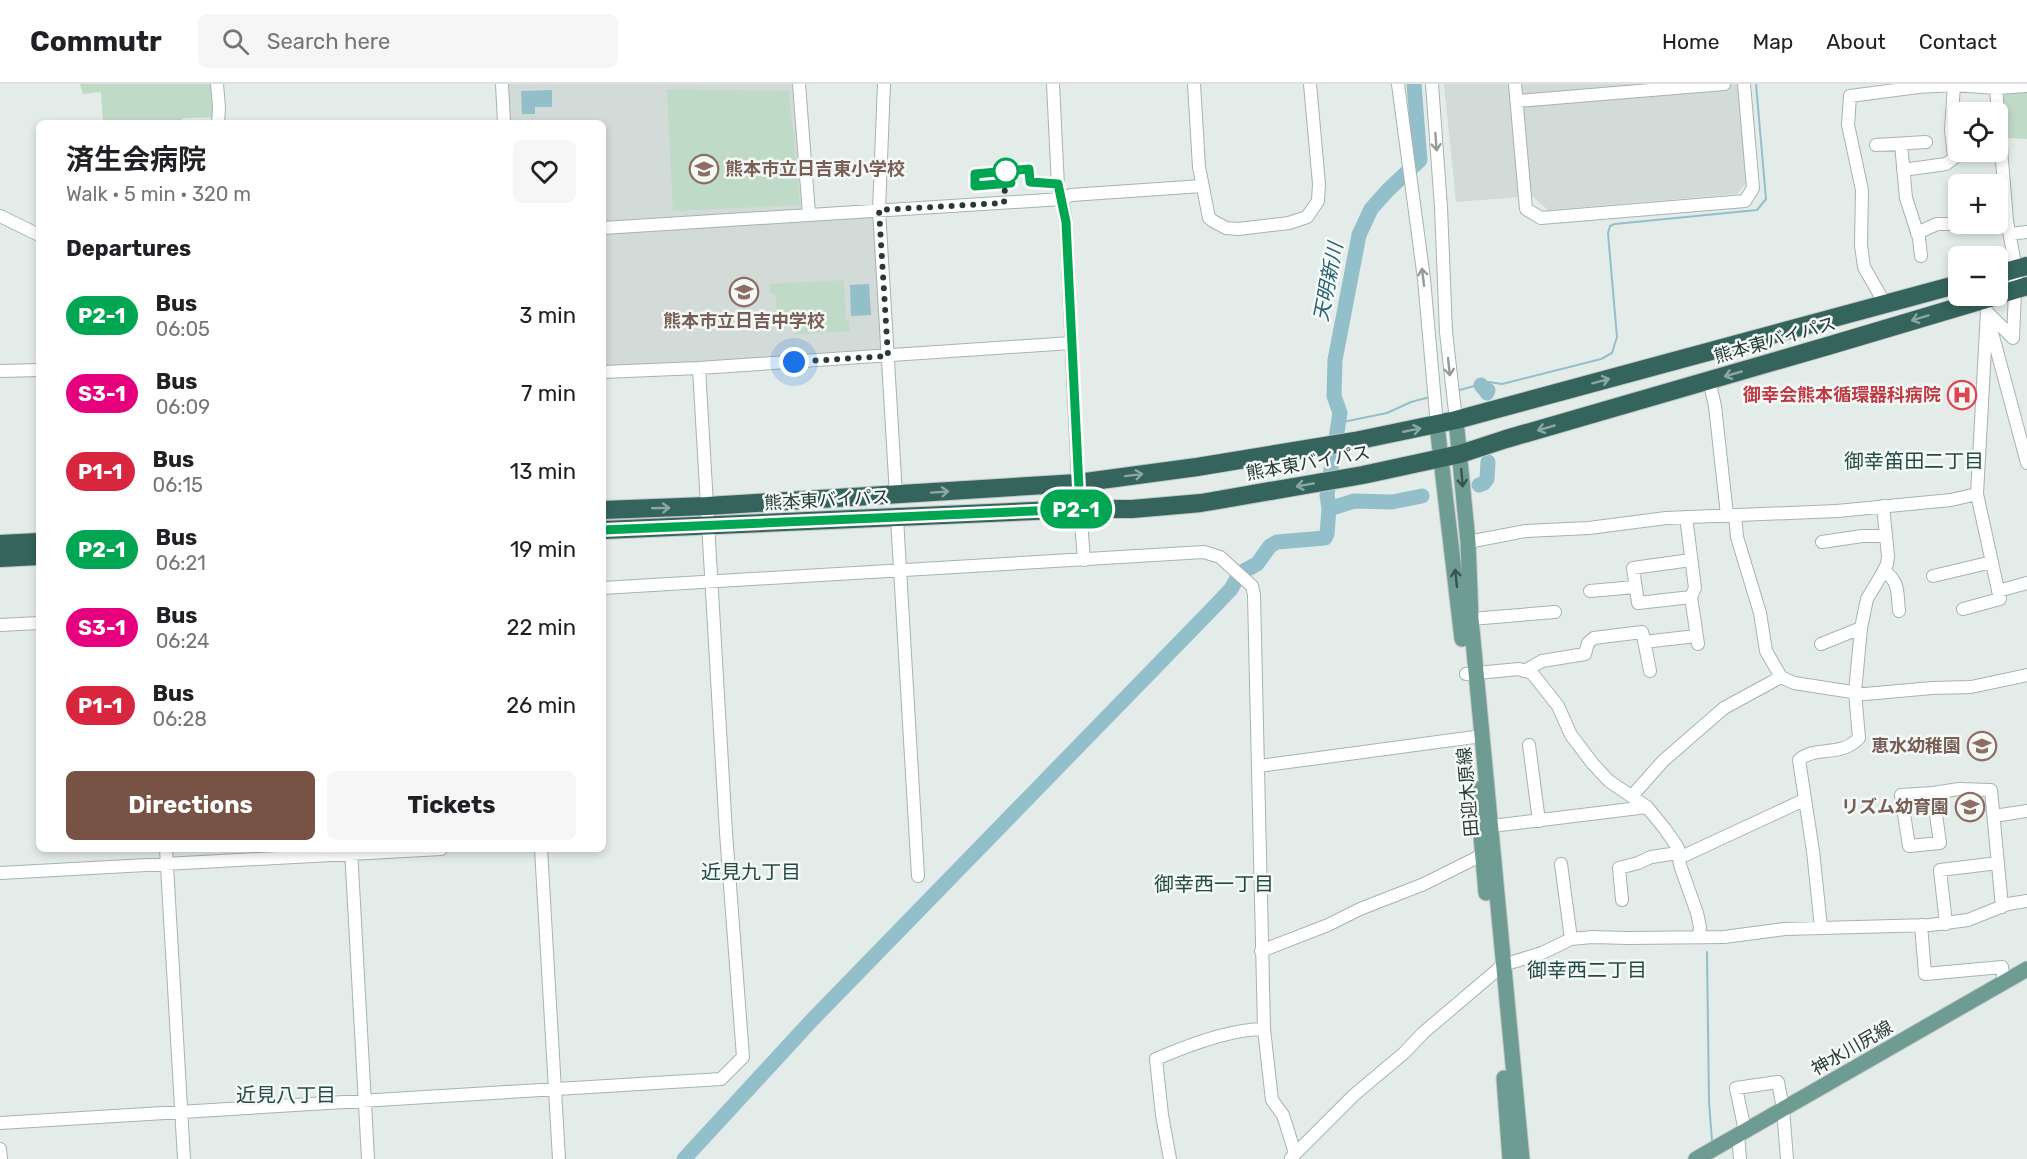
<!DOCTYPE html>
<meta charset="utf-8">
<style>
:root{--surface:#fff;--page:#f6f6f6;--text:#202124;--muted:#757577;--line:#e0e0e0;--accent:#775245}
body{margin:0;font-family:Rubik,"Noto Sans JP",sans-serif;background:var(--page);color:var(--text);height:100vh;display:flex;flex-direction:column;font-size:22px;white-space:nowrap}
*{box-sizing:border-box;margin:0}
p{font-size:20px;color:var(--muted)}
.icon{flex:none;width:33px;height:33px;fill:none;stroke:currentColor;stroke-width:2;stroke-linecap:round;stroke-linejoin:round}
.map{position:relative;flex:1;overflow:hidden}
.sheet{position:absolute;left:36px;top:36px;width:570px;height:732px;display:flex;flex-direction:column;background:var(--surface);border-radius:9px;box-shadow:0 3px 9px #0003}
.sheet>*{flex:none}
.badge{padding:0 12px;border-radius:20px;font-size:21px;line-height:39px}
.fabs{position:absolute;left:1948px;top:18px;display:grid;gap:12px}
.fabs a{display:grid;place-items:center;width:60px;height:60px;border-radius:9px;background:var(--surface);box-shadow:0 3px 9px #0003;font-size:30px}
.you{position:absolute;width:30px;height:30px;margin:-15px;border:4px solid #fff;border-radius:50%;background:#1a73e8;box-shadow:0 0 0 9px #1a73e833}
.map>.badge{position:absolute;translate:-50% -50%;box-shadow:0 0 0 3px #fff}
h2{padding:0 30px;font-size:22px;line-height:54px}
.round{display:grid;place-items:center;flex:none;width:63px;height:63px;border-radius:9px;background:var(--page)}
.summary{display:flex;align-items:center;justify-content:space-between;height:102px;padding:0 30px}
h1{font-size:28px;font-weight:700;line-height:45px}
.cta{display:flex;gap:12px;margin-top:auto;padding:12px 30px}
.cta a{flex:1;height:69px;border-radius:9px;background:var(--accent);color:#fff;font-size:24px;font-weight:700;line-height:69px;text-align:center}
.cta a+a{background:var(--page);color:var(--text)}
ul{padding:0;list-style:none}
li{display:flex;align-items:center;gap:18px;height:78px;padding:0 30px}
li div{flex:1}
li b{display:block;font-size:22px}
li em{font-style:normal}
li .badge{min-width:66px;font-weight:700;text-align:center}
header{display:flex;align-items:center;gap:36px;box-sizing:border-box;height:84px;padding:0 30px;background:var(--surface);border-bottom:2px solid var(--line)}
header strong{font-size:28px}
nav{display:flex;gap:33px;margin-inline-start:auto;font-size:21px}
.search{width:420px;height:54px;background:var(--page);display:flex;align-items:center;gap:15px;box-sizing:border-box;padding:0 21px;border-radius:9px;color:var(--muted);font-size:22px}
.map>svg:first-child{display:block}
</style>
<header>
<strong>Commutr</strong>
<div class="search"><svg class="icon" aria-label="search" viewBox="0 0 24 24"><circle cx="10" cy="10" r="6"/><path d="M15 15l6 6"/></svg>Search here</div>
<nav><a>Home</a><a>Map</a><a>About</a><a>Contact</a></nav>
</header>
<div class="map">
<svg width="2027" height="1075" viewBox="0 0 2027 1075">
<rect width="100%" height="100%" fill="#e4ece9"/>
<path fill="#d2dbd8" d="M502,0H799L809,130L879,126L888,272L603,287V39H504Z
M1444,0H1739L1747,98L1737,110L1548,126L1532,112L1456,118Z"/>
<path fill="#c0dac8" d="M80,0H217L219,33L183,34L181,37L103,39L101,8L83,10Z
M667,5L789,7L800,121L673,127Z
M2027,8V55L2008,54L2002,9Z
M844,196L846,237H849L850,247L795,250L794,243L778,244L776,211L770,209L769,200Z"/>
<path fill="#93bfca" d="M552,6V23H535V30H522L521,7Z
M869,200L871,231L851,232L850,201Z"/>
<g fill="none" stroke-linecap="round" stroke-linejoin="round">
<path stroke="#93bfca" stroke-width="2" d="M1456,307L1489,298L1502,300L1601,275L1612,269L1617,253L1608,149L1610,142L1615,140L1757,126L1766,115L1756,0
M1338,339L1387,329L1411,318L1430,313
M1707,868L1709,1018L1712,1057"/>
<path stroke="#93bfca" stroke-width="15" d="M1481,301L1484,305L1488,306L1487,309
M1479,401L1484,399L1487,395L1488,378
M1329,425L1327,411L1340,329L1334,312L1335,276L1359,151L1371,125L1388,106L1420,76L1414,0
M684,1075L813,935L1214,523L1231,505L1240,489L1257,480L1270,462L1277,458L1325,454L1327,450L1329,425L1354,417L1392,418L1422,412"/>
<g stroke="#a7b3b0" stroke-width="14">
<path id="minor" d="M217,0L219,23L218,39
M502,0L504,39
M799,0L809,130
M884,0L879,126L896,411
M1053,0L1058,102L1062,115L1066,138L1078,399L1084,476
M1194,0L1199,83L1209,134L1213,137L1226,144L1238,145L1289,139L1307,133L1318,117L1319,100L1310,0
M1398,0L1424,195L1437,341
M1432,0L1441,123L1446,248L1456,336
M1515,0L1526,125L1541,134L1745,117L1753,104L1744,0
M1517,17L1724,0
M1903,86L1946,80L1954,74L1951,46L1954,1
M0,132L39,151
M603,144L1062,115L1071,111L1202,102
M1917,149L1937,140H1989
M2010,150L2027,148
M1921,172L1919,154L1906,114L1901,60L1876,61L1926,58
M1885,220L1864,183L1861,161L1862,106L1848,41L1850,12L1918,3L1954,1L1996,4L2027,2
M1987,228L2013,254L2016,185L2007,137L1996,4
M1990,241L2027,379
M0,287L39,286
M603,288L699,284L1071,259
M1709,296L1715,322L1727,431
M1735,431L1737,453L1760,529L1766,567L1781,593L1794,599L1865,610L1932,604L1971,603L2027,591
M1686,433L1695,504L1691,513L1698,560
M897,434L918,792
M1468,458L1526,447L1589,444L1666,434L1837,427L1951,416L1977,410L1987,228
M1822,458L1862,452H1886
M1691,476L1633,484L1638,519L1691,513
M1884,487C1900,498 1897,509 1899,527
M1933,492L1992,478
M603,504L1204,468L1220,473L1252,502L1254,511L1264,945L1272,1016L1283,1031L1295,1069
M1590,507L1635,503
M1998,507L2027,499
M1963,525L2000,515L1977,410
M1471,535L1555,528
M0,541L39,539
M1643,551L1650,587
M1644,558L1696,552
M1821,560L1861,544
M1524,587L1542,577L1585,570L1588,559L1594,554L1642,548
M1466,590L1519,585L1532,589L1558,622L1571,651L1593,680L1609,697L1647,723L1665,745L1678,764L1680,781L1697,829L1700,843L1699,853
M1529,661L1539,737
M1259,682L1482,652
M1933,709L1940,759L1909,762L1901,711L1933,709L1959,705L1991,706L2002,823
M1632,712L1663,677L1724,624L1781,593
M1994,732L2027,727
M1484,743L1647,723
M166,765L184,1075
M351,765L368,1075
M541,765L559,1075
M1679,774L1804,716
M1561,780L1571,855
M0,789L441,765
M1622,816L1619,784L1638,779L1651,773L1678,769
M1946,840L1940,786L1998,779
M1921,841L1925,890L2002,883L2003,892
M1821,843L1813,767L1799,676C1816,661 1840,674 1859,654L1855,608L1861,544L1867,515L1882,490L1887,480L1888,472L1883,422
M1261,867L1328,841L1360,825L1424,800L1488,768
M0,1039L721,995L743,973L726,749L699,284
M1745,1047L1736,1004L1778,998L1783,1025L1787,1075
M1738,1051L1740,1075
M0,1065L1,1075
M1291,1074L1354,1011L1404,969L1423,949L1503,881L1542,869L1571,855L1592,853L1628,854L1724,853L1785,845L1930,841L1968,836L2008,820L2027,817
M1170,1075L1162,1031L1156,975C1186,962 1230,945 1264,945"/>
</g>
<g stroke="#c2c8c7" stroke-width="17">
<path id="major" d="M1456,336L1468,458L1471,535L1522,1075
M1437,341L1462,555
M1477,705L1486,809
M1504,994L1510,1075
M1696,1075L2027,885"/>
</g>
<g stroke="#c2c8c7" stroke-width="20">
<path id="highway" d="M1998,190L2027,182
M1998,211L2027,202
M603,426L707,422L1078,399L1197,383L1355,357L1456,336L1959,200
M603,446L1080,425H1132L1201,419L1363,391L1460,370L1506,355L1831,261L1996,212
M0,460L39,458
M0,474L39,472"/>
</g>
<use href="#minor" stroke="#fff" stroke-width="12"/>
<use href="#major" stroke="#6e9c92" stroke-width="15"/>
<use href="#highway" stroke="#35645c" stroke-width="18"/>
</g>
<defs><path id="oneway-shaft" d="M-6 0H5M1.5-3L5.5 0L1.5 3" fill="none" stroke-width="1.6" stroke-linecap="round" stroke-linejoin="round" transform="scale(1.5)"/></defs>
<g stroke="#929d9a">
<use href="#oneway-shaft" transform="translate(1436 58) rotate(86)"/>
<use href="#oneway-shaft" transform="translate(1423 193) rotate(-97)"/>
<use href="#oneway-shaft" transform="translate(1449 283) rotate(84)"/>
</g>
<g stroke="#8ba7a2">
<use href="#oneway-shaft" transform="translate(1920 234) rotate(163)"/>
<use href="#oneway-shaft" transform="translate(1733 290) rotate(164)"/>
<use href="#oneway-shaft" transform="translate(1601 297) rotate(-15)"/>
<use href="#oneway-shaft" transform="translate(1546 344) rotate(164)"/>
<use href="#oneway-shaft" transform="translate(1412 346) rotate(-11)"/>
<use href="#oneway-shaft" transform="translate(1134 391) rotate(-7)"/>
<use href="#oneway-shaft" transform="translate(1305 401) rotate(170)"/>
<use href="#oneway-shaft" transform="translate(940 408) rotate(-4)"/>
<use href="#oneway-shaft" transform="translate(661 424) rotate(-2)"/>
</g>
<g stroke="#38534d">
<use href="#oneway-shaft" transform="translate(1462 394) rotate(85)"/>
<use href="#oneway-shaft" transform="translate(1456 494) rotate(-96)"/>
</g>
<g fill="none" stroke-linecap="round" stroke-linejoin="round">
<g stroke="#fff" stroke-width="14">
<path id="line" d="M603,446L1080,425L1066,138L1058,100L1030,98L1029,85L975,90V102L1011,99"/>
</g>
<use href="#line" stroke="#00a651" stroke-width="9"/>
<path stroke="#263b36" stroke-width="6" stroke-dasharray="0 10.8" d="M794,278L888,272L879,126L1004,119L1006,87"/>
</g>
<defs>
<g id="school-ring" transform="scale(1.5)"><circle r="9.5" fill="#f4f9f7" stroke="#8d6e63" stroke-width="1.5"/><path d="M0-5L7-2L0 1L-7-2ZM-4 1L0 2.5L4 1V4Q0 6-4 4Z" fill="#8d6e63"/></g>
<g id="hospital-ring" transform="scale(1.5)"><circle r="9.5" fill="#f4f9f7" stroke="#e0444e" stroke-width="1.5"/><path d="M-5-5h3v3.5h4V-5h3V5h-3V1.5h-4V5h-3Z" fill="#e0444e"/></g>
</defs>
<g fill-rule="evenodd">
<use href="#school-ring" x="704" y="85"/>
<use href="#school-ring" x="744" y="208"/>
<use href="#hospital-ring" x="1962" y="311"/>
<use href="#school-ring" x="1982" y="662"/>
<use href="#school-ring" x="1970" y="723"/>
</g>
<circle fill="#fff" stroke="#00a651" stroke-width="3" cx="1006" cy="87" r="12"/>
<g text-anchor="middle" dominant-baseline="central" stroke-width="5" stroke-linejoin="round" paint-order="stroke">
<g font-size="18" font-weight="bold" fill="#785e54" stroke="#f4f9f7" text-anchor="end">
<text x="725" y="85" text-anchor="start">熊本市立日吉東小学校</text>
<text x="744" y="237" text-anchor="middle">熊本市立日吉中学校</text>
<text x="1961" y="662">恵水幼稚園</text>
<text x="1949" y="723">リズム幼育園</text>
</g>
<g font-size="18" fill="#263b36" stroke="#f4f9f7">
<text transform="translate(1775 256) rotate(-16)">熊本東バイパス</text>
<text transform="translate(1308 379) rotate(-10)">熊本東バイパス</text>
<text transform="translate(827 416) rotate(-3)">熊本東バイパス</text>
<text transform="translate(1468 708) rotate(-95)">田迎木原線</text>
<text transform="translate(1852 964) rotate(-30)">神水川尻線</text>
</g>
<g font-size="18" font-weight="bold" fill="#be3a42" stroke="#f4f9f7" text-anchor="end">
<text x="1941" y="311">御幸会熊本循環器科病院</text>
</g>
<g font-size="20" font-style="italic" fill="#276070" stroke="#f4f9f7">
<text transform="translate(1328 198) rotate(-79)">天明新川</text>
</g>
<g font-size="20" fill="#244b43" stroke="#f4f9f7">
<text x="1914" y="377">御幸笛田二丁目</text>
<text x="751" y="788">近見九丁目</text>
<text x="1214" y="800">御幸西一丁目</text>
<text x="1587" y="886">御幸西二丁目</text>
<text x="286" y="1011">近見八丁目</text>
</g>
</g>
</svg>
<div class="fabs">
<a><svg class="icon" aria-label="locate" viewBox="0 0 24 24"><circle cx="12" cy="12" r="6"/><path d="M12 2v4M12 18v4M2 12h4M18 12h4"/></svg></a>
<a>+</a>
<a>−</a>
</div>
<div class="you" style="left:794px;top:278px"></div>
<b class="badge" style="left:1076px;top:425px;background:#00a651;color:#fff">P2-1</b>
<section class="sheet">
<div class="summary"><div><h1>済生会病院</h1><p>Walk · 5 min · 320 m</p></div><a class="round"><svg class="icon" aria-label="heart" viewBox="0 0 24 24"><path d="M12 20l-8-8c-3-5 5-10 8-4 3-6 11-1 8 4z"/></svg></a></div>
<h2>Departures</h2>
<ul>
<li><span class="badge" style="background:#00a651;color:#fff">P2-1</span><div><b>Bus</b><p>06:05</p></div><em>3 min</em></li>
<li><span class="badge" style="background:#e6007e;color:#fff">S3-1</span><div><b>Bus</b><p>06:09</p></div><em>7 min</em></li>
<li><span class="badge" style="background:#d7263d;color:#fff">P1-1</span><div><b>Bus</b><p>06:15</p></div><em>13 min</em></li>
<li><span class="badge" style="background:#00a651;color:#fff">P2-1</span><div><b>Bus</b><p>06:21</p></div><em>19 min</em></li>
<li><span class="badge" style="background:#e6007e;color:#fff">S3-1</span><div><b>Bus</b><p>06:24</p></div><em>22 min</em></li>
<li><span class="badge" style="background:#d7263d;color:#fff">P1-1</span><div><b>Bus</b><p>06:28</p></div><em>26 min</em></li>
</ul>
<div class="cta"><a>Directions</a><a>Tickets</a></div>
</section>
</div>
